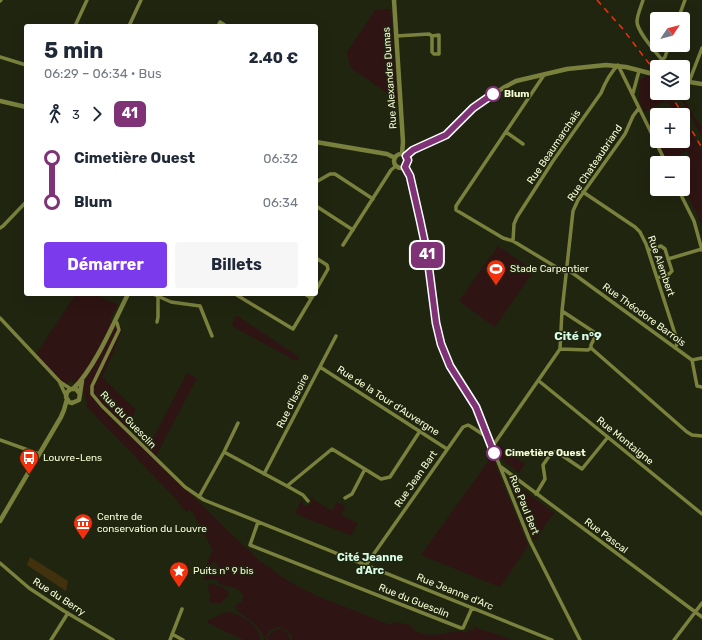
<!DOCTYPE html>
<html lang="fr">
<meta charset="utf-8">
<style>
:root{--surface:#fff;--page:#f6f6f7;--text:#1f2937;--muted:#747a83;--accent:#7c3aed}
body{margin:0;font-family:Rubik,sans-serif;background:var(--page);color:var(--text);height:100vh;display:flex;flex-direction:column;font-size:15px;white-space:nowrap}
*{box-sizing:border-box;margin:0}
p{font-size:13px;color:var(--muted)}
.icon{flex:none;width:22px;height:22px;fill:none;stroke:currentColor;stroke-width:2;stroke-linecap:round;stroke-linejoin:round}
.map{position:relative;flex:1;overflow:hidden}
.sheet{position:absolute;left:24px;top:24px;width:294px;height:272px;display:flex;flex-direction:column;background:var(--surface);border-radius:4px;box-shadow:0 4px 16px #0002}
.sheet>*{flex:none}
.badge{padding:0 8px;border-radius:6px;font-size:14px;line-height:26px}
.needle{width:26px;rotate:55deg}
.buttons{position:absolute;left:650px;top:12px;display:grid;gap:8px}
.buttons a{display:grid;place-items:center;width:40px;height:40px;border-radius:4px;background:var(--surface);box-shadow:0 4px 16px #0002;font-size:20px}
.map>.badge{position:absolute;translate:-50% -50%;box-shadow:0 0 0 2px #fff}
.legs{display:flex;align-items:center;gap:6px;height:44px;padding:0 20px;font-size:13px}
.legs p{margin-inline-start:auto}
.headline{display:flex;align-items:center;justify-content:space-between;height:68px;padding:0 20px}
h1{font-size:22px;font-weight:700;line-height:30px}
.cta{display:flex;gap:8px;margin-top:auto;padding:8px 20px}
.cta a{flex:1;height:46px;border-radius:4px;background:var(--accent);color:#fff;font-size:16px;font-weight:700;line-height:46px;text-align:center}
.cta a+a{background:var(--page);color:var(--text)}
ul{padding:0 20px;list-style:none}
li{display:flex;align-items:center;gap:14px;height:44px;font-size:15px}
li i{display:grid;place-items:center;width:6px;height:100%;margin:0 5px;background:currentColor}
li i::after{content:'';width:10px;height:10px;margin:-5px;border:3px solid;border-radius:50%;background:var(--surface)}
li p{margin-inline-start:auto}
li:first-child i{background:linear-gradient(#0000 50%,currentColor 0)}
li:last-child i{background:linear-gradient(currentColor 50%,#0000 0)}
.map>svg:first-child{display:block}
</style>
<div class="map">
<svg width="702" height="640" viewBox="0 0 702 640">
<rect width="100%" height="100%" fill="#202510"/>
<path fill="#2e1413" d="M391,9L397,95V100L350,67L347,52L375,10Z
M646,76L657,77V93H668L682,115H676L667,100L644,112L639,99L640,80Z
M685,100L695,118L702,128V137L682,101Z
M683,117L702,152V228L698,216L683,185V163H681L690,159L687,151L667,161L659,145L667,141H683V133L685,132L683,127Z
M498,246L534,271L495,327L459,301Z
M76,294H94L118,305L110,320L122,329L114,351L102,377L136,410L125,430L225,528L260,561L282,577L299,587L317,596L390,625L394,622L410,625L416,632L431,635L442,634L459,631L466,633L469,629L473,631L474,627L513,640H291L292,636C283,623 274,624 265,637L266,640H264C261,626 248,619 237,611L235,605L240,602H243L242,600L243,596L240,591L234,587C228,586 220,587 217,580L203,579L208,568L219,570L215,561L209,566L206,565L213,550L192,511L188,510L187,513L176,499L88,408L86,405L87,404L83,389L70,380L62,389L60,384L34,357Z
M236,315L299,357L296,361L232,326Z
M187,373L197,378L155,458L147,450Z
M499,445L525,464L519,473L503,460L497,449Z
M492,456L528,546L500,587L421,555Z
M512,482L554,513L535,540L533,539L510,483Z
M310,496L313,498L314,500L332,511L337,502L345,506V508L341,515L358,524L351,535L305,518L295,513L302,499L303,505L305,506L310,505L312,500Z
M211,583C218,587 225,586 229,594L221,603H211L209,601V598L211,596L208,589L209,584Z
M227,612C239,612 262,628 260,640H244L208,623L207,621L221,614Z
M283,628L288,634L290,640H268L267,637L275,630Z"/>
<path fill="#41310d" d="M30,557L68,581L66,591L27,565Z"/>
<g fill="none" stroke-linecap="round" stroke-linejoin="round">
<path stroke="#7a813d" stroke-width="3.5" d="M643,0C641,7 637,15 637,22C638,33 655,51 662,60
M0,1L1,0
M678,19L685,0
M75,26L87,0
M129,26L141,0
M218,26L220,22L226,26
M396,36L429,34L432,36L439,35V54H434L432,52V36
M0,57L26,65
M667,67L662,60L665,57L669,45
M544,75L456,206V210L503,238L513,241L566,273
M689,82L702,48
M633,93L639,71
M506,132L523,144
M405,167L410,176L423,235L436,323L441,344L450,366L476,407L530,541L580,640
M316,182L330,174H335L373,199
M678,189L694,221L702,250
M583,192L635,227L640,232L646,244L677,340V344L675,348
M316,206L353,230
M0,228L3,226L26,202
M513,241L514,224L517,217L553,161L601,93C605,83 610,73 618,65L666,163
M343,245L391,170L396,166
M648,250L661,246L665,249L672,271L669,274L657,278
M316,258L327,265L328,269L316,290
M668,259L702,249
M567,269L692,360
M153,294L171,302L200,306L212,336
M235,294L293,329L314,294
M305,294L311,298
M562,311L594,332L595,337L591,345V348
M0,318L60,382L71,389
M115,321L117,323L119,330L92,386V394L102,406L185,487L204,500L552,640
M157,322L158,317V297
M591,348L687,432L692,435L702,436
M560,349L588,350L591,348
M692,360L697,386L702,387
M692,360L702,358
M320,367L447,449
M539,381L702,514
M60,383L66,396
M0,440L39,454
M492,447L560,349L562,311L573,211L578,200L625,134L633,116L639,108
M224,452L287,486L332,449L381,479L390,477L420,431
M501,467L702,617
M264,474L336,336
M287,486L303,495L308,501
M536,494L545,479L543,465L552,452H557L582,469L608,437
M199,497L224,452L238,423
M345,498L352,494L365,469
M258,522L250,545L461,628H463L472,608
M0,563L29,588L64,611L113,640
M366,565L463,427L468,425L470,426L487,437
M172,634L183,640
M51,640L68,613
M170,640L182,609
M674,640L702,603"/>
<path stroke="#7a813d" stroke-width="4.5" d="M394,0L403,142L402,154
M683,81L702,84
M0,101L26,107
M316,142L387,154L395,158
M394 161a7 7 0 1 1 14 0a7 7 0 1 1-14 0Z
M406,156L413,150L446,135L473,108L503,88L516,81L567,69L606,65L626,67L657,75
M73,389C95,368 114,322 128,294
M80,394L76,389H71L67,392L66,397L69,402L72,403L79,400L82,381
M0,521L61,417L64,410L67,399"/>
<path stroke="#f3310c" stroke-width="1.5" stroke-dasharray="6 5" stroke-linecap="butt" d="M597,0L622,28L657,74
M670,93L702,148"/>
</g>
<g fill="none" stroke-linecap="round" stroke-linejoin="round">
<g stroke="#fff" stroke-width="9">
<path id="line-1" d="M493,94L473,108L446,135L413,150L406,156L408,160L405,167L410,176L420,220L427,253L436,323L441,344L450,366L476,407L494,453"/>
</g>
<use href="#line-1" stroke="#7f3376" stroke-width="6"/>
</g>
<defs>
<g id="stadium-pin" transform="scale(1)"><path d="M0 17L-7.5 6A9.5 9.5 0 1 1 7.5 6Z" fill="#f3310c" stroke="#202510"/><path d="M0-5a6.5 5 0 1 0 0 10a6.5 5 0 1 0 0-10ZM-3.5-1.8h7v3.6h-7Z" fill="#fff"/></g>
<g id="bus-pin" transform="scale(1)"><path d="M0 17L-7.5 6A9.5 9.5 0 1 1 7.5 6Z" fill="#f3310c" stroke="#202510"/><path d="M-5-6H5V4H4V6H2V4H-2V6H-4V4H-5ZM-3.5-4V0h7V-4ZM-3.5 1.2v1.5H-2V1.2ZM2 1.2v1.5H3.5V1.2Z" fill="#fff"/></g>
<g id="museum-pin" transform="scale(1)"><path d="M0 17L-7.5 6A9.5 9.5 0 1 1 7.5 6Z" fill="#f3310c" stroke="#202510"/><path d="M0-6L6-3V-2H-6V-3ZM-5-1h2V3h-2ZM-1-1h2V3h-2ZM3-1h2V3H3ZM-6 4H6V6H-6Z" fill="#fff"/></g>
<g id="sight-pin" transform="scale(1)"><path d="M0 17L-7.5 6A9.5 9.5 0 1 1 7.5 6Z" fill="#f3310c" stroke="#202510"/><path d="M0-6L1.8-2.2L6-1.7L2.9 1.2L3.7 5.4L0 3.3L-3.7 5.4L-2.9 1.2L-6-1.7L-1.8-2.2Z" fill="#fff"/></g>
</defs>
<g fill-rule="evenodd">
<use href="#stadium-pin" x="496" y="269"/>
<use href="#bus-pin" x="29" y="458"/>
<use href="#museum-pin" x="83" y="523"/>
<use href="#sight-pin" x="179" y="571"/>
</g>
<g fill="#fff" stroke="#7f3376" stroke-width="2">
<circle cx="493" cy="94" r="7"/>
<circle cx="494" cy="453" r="7"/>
</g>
<g text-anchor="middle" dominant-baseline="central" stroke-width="3" stroke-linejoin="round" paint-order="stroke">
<g font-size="10" fill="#f6fdd5" stroke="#202510">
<text transform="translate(390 78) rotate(-94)">Rue Alexandre Dumas</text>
<text transform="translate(554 147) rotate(-56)">Rue Beaumarchais</text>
<text transform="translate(595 163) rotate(-56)">Rue Chateaubriand</text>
<text transform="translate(661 266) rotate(71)">Rue Alembert</text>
<text transform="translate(644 315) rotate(36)">Rue Théodore Barrois</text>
<text transform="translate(293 401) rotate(-63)">Rue d'Issoire</text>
<text transform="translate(388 401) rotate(33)">Rue de la Tour d'Auvergne</text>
<text transform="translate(128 420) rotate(46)">Rue du Guesclin</text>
<text transform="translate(625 441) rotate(39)">Rue Montaigne</text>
<text transform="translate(416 479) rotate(-55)">Rue Jean Bart</text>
<text transform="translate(524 505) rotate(68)">Rue Paul Bert</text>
<text transform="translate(606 536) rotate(37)">Rue Pascal</text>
<text transform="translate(455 592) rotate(22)">Rue Jeanne d'Arc</text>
<text transform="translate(59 597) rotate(33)">Rue du Berry</text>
<text transform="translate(414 601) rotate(22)">Rue du Guesclin</text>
</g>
<g font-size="10" font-weight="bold" fill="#f6fdd5" stroke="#202510" text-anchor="start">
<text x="504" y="94">Blum</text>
<text x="505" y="453">Cimetière Ouest</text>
</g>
<g font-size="10" fill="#f6fdd5" stroke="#202510" text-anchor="start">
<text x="510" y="269">Stade Carpentier</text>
<text x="43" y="458">Louvre-Lens</text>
<text x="97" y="517">Centre de<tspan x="97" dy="12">conservation du Louvre</tspan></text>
<text x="193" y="571">Puits n° 9 bis</text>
</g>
<g font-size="11" font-weight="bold" fill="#d7fde7" stroke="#202510">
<text x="370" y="557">Cité Jeanne<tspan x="370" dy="13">d'Arc</tspan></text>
</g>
<g font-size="12" font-weight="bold" fill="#d7fde7" stroke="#202510">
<text x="578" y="336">Cité n°9</text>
</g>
</g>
</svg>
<div class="buttons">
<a><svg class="needle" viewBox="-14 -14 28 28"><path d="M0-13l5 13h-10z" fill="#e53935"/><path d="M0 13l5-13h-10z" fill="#747a83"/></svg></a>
<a><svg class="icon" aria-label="layers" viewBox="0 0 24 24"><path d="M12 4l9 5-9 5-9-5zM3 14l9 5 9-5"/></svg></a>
<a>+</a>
<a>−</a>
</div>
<b class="badge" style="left:427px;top:255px;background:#7f3376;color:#fff">41</b>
<section class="sheet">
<div class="headline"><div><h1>5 min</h1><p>06:29 – 06:34 · Bus</p></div><b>2.40 €</b></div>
<div class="legs"><svg class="icon" aria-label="walk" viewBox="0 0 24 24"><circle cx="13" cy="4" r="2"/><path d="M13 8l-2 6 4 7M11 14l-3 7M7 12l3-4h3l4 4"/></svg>3<svg class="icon" aria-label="forward" viewBox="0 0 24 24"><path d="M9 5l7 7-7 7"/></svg><b class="badge" style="background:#7f3376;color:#fff">41</b></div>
<ul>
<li><i style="color:#7f3376"></i><b>Cimetière Ouest</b><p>06:32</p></li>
<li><i style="color:#7f3376"></i><b>Blum</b><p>06:34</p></li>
</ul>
<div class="cta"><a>Démarrer</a><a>Billets</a></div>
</section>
</div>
